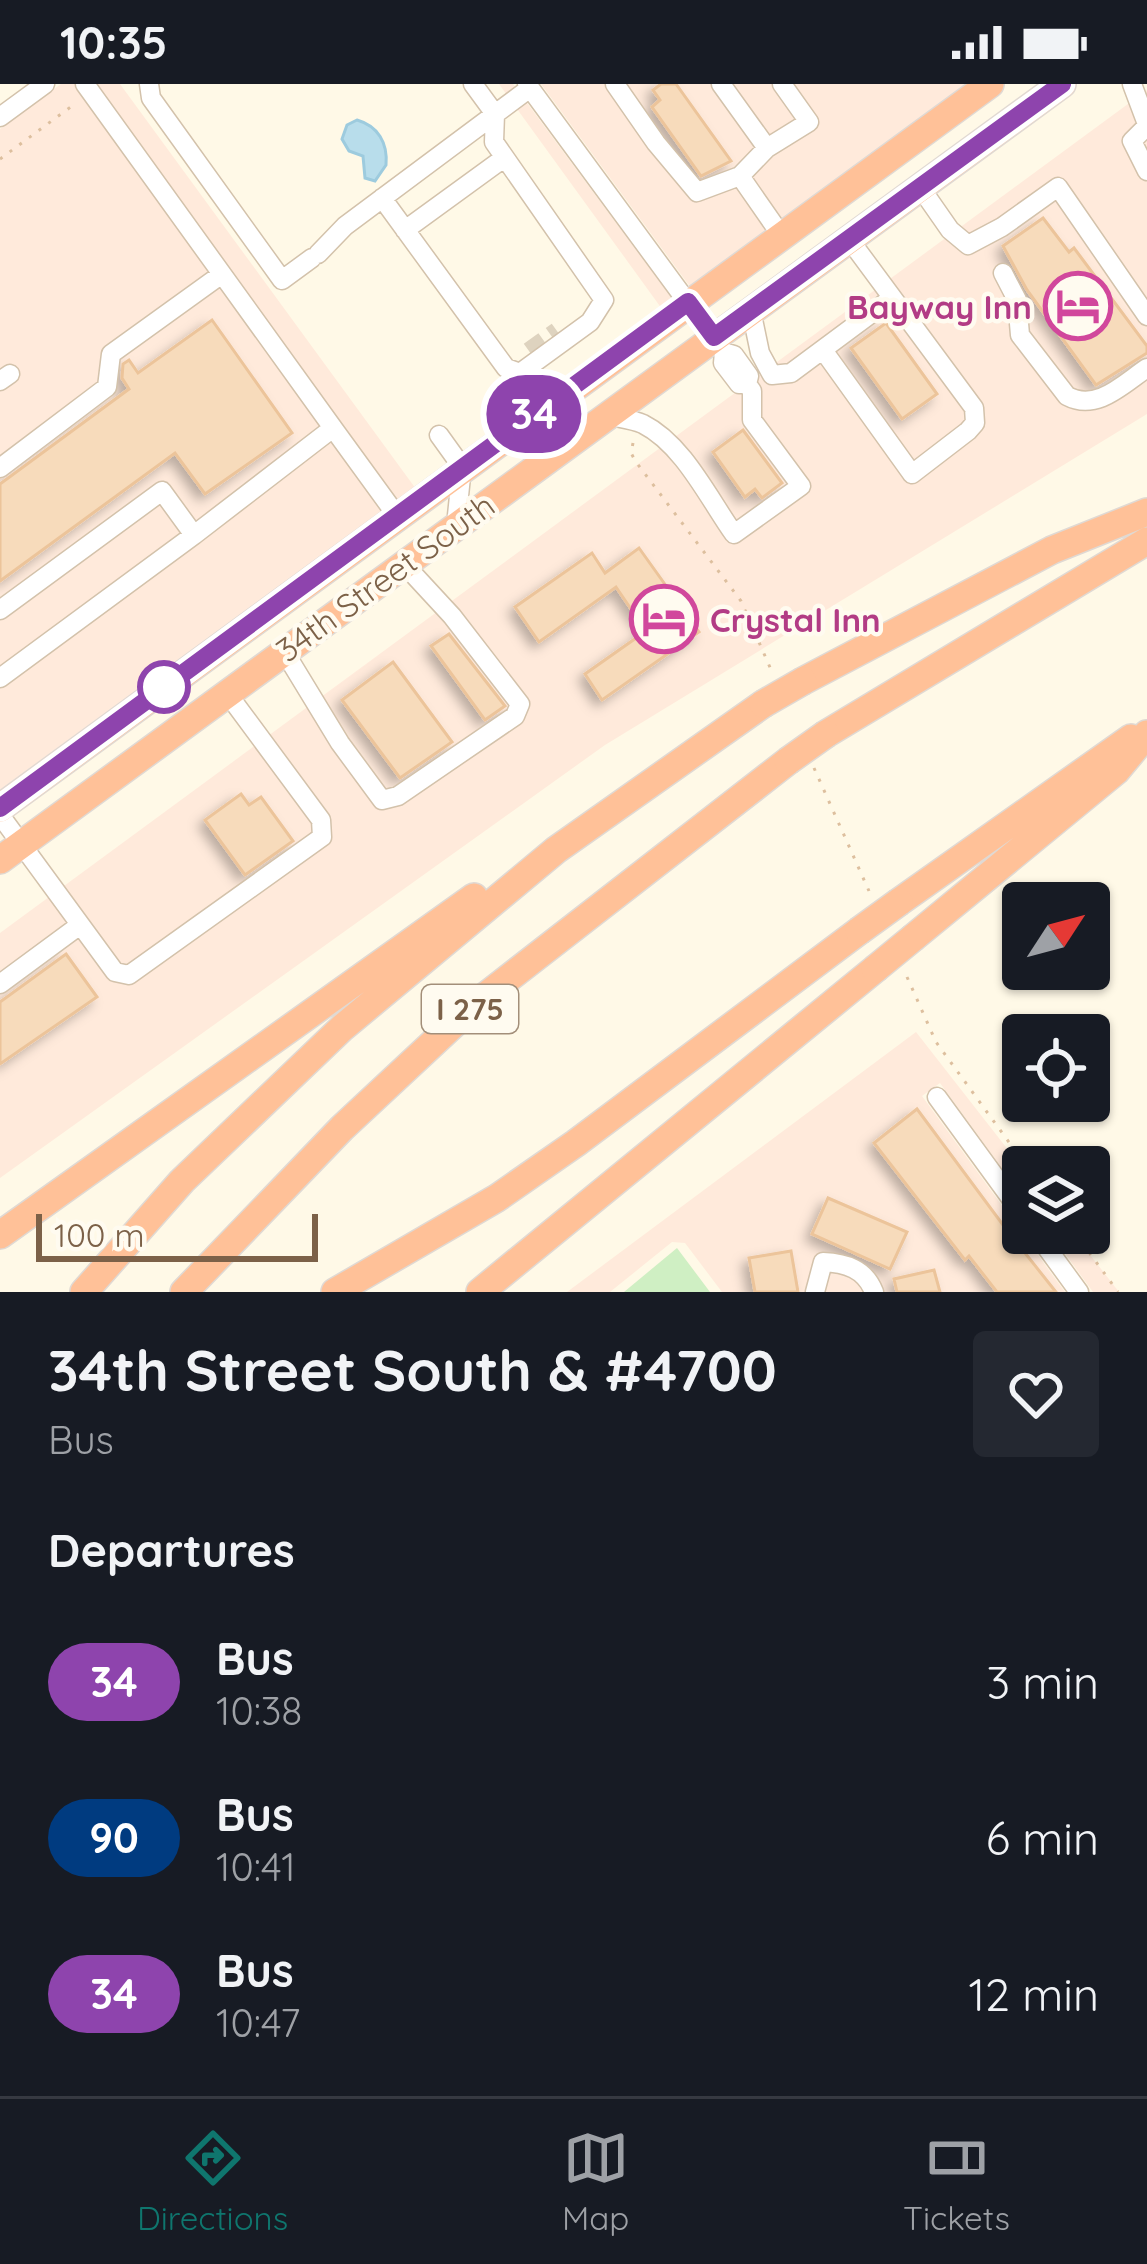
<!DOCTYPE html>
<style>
:root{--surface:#171b24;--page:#242831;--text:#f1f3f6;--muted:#9ea1a6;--line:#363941;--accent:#0f766e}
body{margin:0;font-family:Quicksand,sans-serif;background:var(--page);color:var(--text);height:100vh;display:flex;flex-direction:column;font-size:45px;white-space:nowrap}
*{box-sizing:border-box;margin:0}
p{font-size:39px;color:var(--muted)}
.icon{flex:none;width:66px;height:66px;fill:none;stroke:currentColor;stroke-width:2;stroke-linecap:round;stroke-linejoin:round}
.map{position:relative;height:1208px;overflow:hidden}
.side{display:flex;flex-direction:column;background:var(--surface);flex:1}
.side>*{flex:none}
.badge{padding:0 24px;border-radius:39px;font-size:42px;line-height:78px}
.needle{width:78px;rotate:54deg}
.buttons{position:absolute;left:1002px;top:798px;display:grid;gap:24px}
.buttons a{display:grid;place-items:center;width:108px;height:108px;border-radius:12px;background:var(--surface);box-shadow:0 3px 9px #0004;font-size:60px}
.scale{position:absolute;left:36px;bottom:30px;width:282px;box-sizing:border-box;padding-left:12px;border:6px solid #7c6148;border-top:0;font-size:33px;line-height:42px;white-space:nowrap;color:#7c6148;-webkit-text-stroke:9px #fffbf0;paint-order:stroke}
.map>.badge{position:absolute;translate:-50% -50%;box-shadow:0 0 0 6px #fff}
h2{padding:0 48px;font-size:45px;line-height:108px}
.round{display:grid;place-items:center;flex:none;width:126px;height:126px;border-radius:12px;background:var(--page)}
.headline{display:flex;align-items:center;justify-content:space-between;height:204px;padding:0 48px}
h1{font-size:57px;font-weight:800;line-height:90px}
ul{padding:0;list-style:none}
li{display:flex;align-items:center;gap:36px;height:156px;padding:0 48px}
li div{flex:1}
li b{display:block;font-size:45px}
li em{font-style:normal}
li .badge{min-width:132px;font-weight:700;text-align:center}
.status{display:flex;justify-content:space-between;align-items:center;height:84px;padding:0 60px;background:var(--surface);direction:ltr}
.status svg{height:33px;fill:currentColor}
.tab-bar{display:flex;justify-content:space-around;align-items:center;height:168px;border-top:3px solid var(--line);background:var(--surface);font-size:33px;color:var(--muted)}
.tab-bar a{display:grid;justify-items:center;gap:6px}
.tab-bar .current{color:var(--accent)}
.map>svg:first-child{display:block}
</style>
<div class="status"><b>10:35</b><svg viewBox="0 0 49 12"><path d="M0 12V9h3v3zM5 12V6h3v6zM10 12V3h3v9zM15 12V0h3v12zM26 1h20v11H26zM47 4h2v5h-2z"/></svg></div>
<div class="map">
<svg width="1147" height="1208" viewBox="0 0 1147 1208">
<defs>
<filter id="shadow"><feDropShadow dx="-6" dy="6" stdDeviation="6" flood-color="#0004"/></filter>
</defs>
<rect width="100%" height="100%" fill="#fff9e7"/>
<path fill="#ffeadb" d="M61,0H120L416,405L0,711V45Z
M499,0H513L674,217L662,225Z
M541,0H971L691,204Z
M1147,6V330L605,661L0,1094V849Z
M916,948L1023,1085V1113L940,999L922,1012L1065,1208H722L685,1159L672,1158L610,1208H567Z
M1050,1149H1073L1119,1208H1093Z"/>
<path fill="#cfefc3" d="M677,1164L710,1208H624Z"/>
<path fill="#b8ddeb" stroke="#9dcbde" stroke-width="3" d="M357,36C378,42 388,59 386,81L375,97L365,94L363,72L349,67L342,55L347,41Z"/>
<path fill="#f7dbbb" stroke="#ecc49a" stroke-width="3" filter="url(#shadow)" d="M661,0H676L731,77L701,92L652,23L660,16L653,6Z
M1043,134L1069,168L1074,164L1147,262V269L1096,301L1027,206L1003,162Z
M212,236L292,349L205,410L175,369L0,497V400L129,305L122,294L123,280L129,276L138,289Z
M886,239L937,310L902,335L851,264Z
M743,346L782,399L762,414L755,405L745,413L713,368Z
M639,464L699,548L602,616L585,590L646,547L616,503L539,558L515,523L592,469L605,489Z
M449,550L505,622L485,636L431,562Z
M393,578L452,658L400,694L342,616Z
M241,710L249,721L261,713L293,757L245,791L205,736Z
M66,870L97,913L0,980V918Z
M917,1025L1006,1145L1056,1208H997L969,1172L965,1176L874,1059Z
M828,1114L907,1148L890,1185L812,1150Z
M791,1167L798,1208H755L749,1174Z
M934,1186L940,1208H897L894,1195Z"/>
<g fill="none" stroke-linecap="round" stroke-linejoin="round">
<path stroke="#ded3bf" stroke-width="18" stroke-dasharray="18 9" stroke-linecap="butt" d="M529,267L557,247"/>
<g stroke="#d3c2ab" stroke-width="21">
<path id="minor" d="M85,0L333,344
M149,0L151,14L282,196L312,174
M527,0L724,268L734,271L749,292L747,300H739L723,279L724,268
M615,0L656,59L697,108L740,92L767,64L721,0
M1132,0L1147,40
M0,33L45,0
M1147,42L1132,57L1147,87
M767,64L809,38L782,0
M740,92L781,151
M920,103L950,146L968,161L1002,143L1058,103L1147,232
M382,114L506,284L520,289L590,238L604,216L494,58L495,30L473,0
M405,146L504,74
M849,155L974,324L975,339L968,347L912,390
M318,170L345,142L530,4
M1003,189L1017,216L1020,251L1067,312C1097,328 1123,300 1147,284
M751,226L760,269L772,291L791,289L892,214
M823,266L912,390
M0,297L10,290
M606,331C618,334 632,335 643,340C683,360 709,415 734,450L801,402L752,336V307L747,300
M439,351L462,383L456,441
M0,384L107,303L111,270L222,190
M0,526L162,407L194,451L333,344L397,432
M284,567L340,659L382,716L398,712L515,632L520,620L452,532L403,479
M0,594L194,451
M0,731L115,888L129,891L322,753L321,736L227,609
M0,900L80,841
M937,1013L1023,1131
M1036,1149L1079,1208
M815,1208L823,1178C846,1179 865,1185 874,1208"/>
</g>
<g stroke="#e0d9d3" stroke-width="30">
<path id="highway" d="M803,597L1052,466L1147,428
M826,650L1147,457
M0,724L990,0
M0,776L1062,0
M899,818L1131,654
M914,853L1116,687L1147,650
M0,1151L474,813
M84,1208L182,1097L342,944L556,766L763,620
M184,1208L342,1044L474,921L788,677
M335,1208L497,1114L576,1059L859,847
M480,1208L875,885"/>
</g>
<path stroke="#ddbf9e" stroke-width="3" stroke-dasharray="3 9" stroke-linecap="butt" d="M0,75L76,19
M633,359L631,369L636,378L741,517L772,588
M814,684L869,807
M907,893L936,958L1027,1083
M1075,1149L1118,1208"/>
<use href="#minor" stroke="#fff" stroke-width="18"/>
<use href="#highway" stroke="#ffc198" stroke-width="27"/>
<g stroke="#e0d9d3" stroke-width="30" stroke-linecap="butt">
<path id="highway-bridge" d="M763,620L803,597
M788,677L826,650
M859,847L899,818
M875,885L914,853"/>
</g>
<use href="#highway-bridge" stroke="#ffc198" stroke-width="27"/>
</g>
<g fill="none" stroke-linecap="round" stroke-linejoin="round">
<g stroke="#fff" stroke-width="27">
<path id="line" d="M0,724L688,218L714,253L1062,0"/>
</g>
<use href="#line" stroke="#8e44ad" stroke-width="18"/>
</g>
<defs>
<g id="hotel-ring" transform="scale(3.45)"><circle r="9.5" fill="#fffbf0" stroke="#d1479c" stroke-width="1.5"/><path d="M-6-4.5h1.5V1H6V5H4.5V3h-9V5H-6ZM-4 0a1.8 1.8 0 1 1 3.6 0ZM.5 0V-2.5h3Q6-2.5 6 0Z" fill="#d1479c"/></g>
</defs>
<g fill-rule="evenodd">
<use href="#hotel-ring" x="1078" y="222"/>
<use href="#hotel-ring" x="664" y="535"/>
</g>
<circle fill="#fff" stroke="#8e44ad" stroke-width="6" cx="164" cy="603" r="24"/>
<g text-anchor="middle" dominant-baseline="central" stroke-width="9" stroke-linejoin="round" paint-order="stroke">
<rect fill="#fffbf0" stroke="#a38f7a" stroke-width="3" x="422" y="901" width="96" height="48" rx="9"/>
<g font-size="30" font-weight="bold" fill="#7c6148">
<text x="470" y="925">I 275</text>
</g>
<g font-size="33" font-weight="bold" fill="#b23c85" stroke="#fffbf0" text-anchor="end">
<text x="1032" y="222">Bayway Inn</text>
<text x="710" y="535" text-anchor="start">Crystal Inn</text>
</g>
<g font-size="33" fill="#7c6148" stroke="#fffbf0">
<text transform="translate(385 493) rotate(-36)">34th Street South</text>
</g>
</g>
</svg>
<div class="buttons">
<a><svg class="needle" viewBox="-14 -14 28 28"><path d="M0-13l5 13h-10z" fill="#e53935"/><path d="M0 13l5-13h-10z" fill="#9ea1a6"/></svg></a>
<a><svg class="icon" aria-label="locate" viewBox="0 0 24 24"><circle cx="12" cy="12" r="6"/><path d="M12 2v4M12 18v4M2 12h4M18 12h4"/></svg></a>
<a><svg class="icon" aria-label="layers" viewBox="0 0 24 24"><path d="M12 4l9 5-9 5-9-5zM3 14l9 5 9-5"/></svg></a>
</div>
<div class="scale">100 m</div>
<b class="badge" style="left:534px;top:330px;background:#8e44ad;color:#fff">34</b>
</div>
<section class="side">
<div class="headline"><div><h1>34th Street South &amp; #4700</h1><p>Bus</p></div><a class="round"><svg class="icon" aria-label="heart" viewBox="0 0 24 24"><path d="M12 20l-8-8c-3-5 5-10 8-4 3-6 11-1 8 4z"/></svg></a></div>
<h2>Departures</h2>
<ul>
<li><span class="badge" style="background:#8e44ad;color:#fff">34</span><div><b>Bus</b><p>10:38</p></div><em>3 min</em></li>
<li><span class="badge" style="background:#003b80;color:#fff">90</span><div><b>Bus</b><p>10:41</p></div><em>6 min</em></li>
<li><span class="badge" style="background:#8e44ad;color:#fff">34</span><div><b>Bus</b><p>10:47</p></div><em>12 min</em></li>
</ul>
</section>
<nav class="tab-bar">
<a class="current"><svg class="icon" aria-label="directions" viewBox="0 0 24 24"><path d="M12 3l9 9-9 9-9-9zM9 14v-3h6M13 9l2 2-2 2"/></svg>Directions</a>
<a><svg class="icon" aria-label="map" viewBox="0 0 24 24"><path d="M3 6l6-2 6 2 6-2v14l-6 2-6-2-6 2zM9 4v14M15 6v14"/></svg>Map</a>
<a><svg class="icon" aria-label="tickets" viewBox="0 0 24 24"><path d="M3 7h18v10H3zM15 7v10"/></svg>Tickets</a>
</nav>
